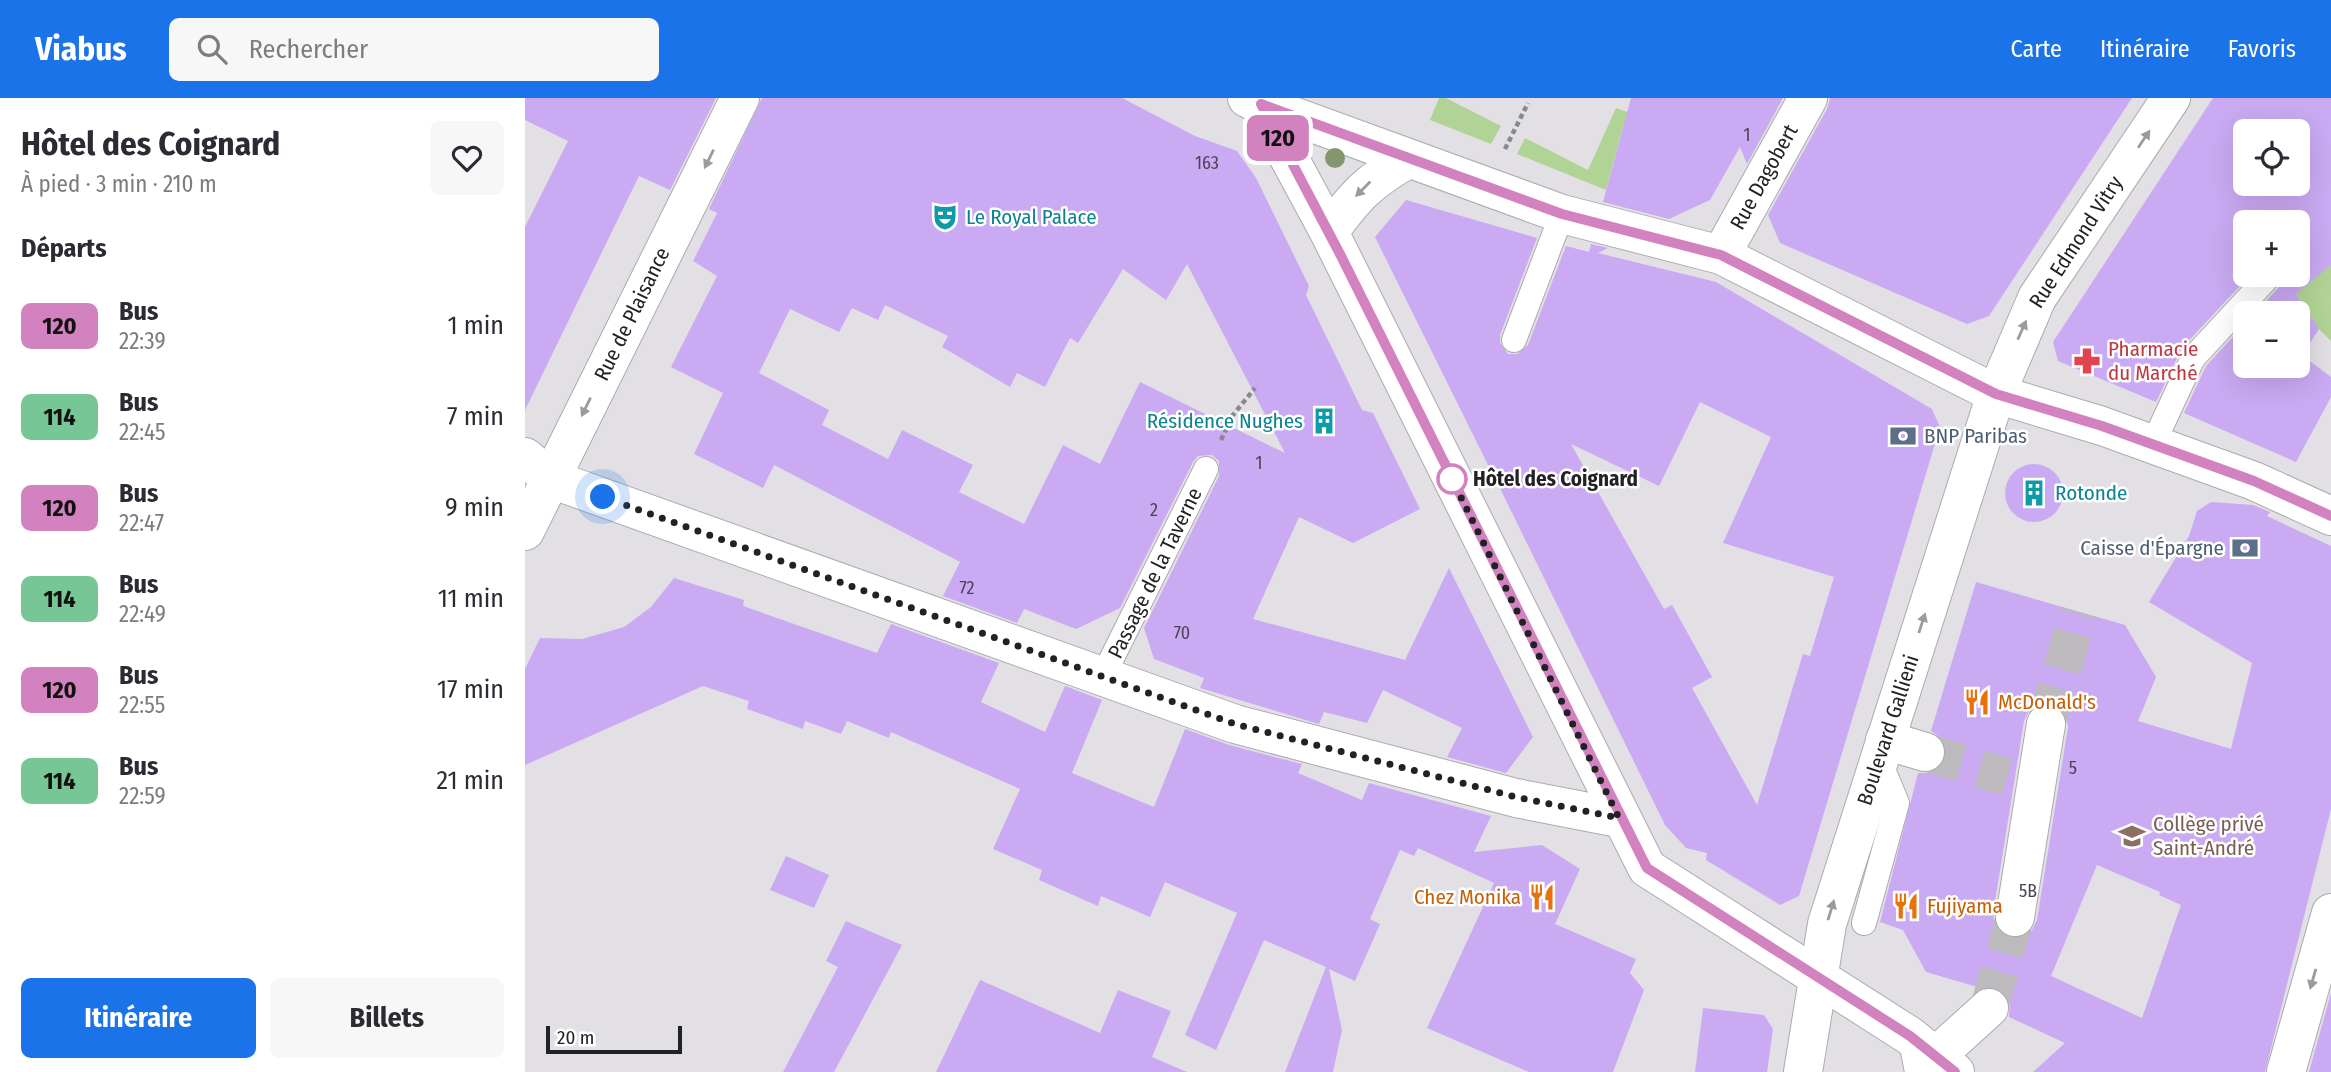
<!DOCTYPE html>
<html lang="fr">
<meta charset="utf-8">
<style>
:root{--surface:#fff;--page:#f7f7f7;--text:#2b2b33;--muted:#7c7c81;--accent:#1a73e8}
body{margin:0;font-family:"Fira Sans Condensed",sans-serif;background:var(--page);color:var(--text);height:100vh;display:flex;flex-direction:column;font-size:26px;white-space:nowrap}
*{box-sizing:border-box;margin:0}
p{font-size:23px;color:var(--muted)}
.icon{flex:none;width:38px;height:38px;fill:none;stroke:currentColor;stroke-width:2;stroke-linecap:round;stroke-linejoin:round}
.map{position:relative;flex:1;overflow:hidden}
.sheet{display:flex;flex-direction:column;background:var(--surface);width:525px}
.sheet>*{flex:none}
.badge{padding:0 14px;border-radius:10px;font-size:24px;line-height:46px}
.buttons{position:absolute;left:1708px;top:21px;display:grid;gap:14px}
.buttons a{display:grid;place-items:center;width:77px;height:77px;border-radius:10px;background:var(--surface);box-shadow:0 7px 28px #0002;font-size:35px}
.scale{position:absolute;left:21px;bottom:18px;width:136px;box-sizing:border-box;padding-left:7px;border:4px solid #222123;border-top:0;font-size:19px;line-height:24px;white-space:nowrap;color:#222123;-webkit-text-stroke:5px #fff;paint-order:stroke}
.you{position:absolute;width:35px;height:35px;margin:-18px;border:5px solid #fff;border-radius:50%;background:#1a73e8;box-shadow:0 0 0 10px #1a73e833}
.map>.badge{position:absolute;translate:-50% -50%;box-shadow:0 0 0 4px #fff}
h2{padding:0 21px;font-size:26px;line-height:63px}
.round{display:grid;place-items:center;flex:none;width:74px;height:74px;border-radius:10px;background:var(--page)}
.overview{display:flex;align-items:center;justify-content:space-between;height:119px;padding:0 21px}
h1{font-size:33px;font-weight:700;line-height:52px}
.action{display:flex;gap:14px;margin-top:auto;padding:14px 21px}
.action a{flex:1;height:80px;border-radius:10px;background:var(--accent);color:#fff;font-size:28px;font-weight:700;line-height:80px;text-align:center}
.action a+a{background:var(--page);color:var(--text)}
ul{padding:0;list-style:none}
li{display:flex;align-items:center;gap:21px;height:91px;padding:0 21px}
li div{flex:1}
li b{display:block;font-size:26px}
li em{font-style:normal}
li .badge{min-width:77px;font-weight:700;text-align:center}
header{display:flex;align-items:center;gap:42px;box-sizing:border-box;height:98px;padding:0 35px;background:var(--accent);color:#fff}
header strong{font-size:33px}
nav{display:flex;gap:38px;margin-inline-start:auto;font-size:24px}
.search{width:490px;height:63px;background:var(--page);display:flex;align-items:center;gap:18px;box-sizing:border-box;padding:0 24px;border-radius:10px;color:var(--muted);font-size:26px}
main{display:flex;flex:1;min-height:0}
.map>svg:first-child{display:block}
</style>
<header>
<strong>Viabus</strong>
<div class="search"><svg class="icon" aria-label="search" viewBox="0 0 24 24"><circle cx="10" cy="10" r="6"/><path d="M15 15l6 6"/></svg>Rechercher</div>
<nav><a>Carte</a><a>Itinéraire</a><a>Favoris</a></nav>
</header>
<main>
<section class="sheet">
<div class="overview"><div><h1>Hôtel des Coignard</h1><p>À pied · 3 min · 210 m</p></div><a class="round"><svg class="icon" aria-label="heart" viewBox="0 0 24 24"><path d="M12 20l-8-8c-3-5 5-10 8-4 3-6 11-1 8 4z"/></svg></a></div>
<h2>Départs</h2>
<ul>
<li><span class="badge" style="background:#d282be;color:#111">120</span><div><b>Bus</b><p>22:39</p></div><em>1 min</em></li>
<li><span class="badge" style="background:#77c695;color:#111">114</span><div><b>Bus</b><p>22:45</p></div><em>7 min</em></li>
<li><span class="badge" style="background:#d282be;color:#111">120</span><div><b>Bus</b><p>22:47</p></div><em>9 min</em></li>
<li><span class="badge" style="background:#77c695;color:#111">114</span><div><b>Bus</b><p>22:49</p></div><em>11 min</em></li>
<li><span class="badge" style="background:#d282be;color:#111">120</span><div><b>Bus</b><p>22:55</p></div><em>17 min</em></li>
<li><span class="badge" style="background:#77c695;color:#111">114</span><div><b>Bus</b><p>22:59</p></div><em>21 min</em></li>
</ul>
<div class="action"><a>Itinéraire</a><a>Billets</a></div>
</section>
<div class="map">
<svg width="1806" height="974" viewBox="0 0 1806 974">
<rect width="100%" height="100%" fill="#e2e0e4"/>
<path fill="#b1d496" d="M914,0H921L976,28L966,46L905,22Z
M1091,10L1114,18L1098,29L1081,92L992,56L1000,40L1063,72Z
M1790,134L1806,157V243L1794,231L1771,196L1779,186C1765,167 1776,151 1790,134Z"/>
<path fill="#c9aaf3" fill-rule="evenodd" d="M0,0H191L145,92L114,78L0,312V129L43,43L0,22Z
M237,0H597L670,38L712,53L731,80L784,188L781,197L837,312L848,315L895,411L828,445L774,419L728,521L880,562L924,470L1008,639L981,675L922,659L937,630L858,592L842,625L799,614L794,626L675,590L679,580L629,561L619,530L694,378V363L687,357L673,358L668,364L595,510L551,531L499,511L492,525L418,498L435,464L249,367L238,390L169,356L198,295L146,269L192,178L168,163L192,115L184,111ZM662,166L760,355L615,284L575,366L538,347L499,426L434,394L448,367L377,332L363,361L297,327L304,312L234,275L265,211L314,234L327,210L353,222L360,207L423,238L417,249L485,289L492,275L520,289L545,240L553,245L598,171L641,202Z
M1106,0H1258L1222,66L1215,49L1185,102L1144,121L1078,104Z
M1305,0H1607L1464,218L1442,226L1255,145L1243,117L1302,11Z
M1688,0H1806V167L1771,196L1794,231L1777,257L1806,279V299L1771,364L1659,315L1681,268L1720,226V268H1773V215H1730L1756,187L1759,177H1773V124H1720V177H1725L1657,250L1631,304L1533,263L1528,244ZM1720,33H1773V86H1720Z
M881,102L1012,140L975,237V245L983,256H992L1003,247L1041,148L1064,154L1066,146L1083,150L1073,155L1191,184L1407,311L1415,329L1274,798L1255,807L1181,762L1182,755L1161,750L1140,727L969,378L972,370L966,373L850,139ZM1175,304L1246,339L1198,445L1309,479L1285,558L1278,556L1232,707L1167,590L1187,579L1147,507L1139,511L1046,346L1134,388Z
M1480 395a29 29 0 1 1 58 0a29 29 0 1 1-58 0Z
M1686,404L1728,407L1745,414L1742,418L1806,448V711L1740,974H1508L1540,945L1484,919L1485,905L1481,896L1471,889L1456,890L1401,874L1378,832L1355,824L1393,675H1404L1414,670L1421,660V648L1416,640L1406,633L1451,484L1600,527L1631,579L1613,623L1706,651L1727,565L1624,504L1664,438L1672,413ZM1525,605L1534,609L1541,618L1543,629L1512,822L1507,832L1498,839L1486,840L1477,836L1470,827L1468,816L1499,623L1504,613L1513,606ZM1572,767L1635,794L1634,797L1656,807L1617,920L1526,878Z
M149,480L219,502L218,508L352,555L366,526L474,565L456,604L520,634L540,588L577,602L547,675L629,709L660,631L704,647L777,666L773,675L837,702L844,685L966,718L949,754L1017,747L1055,771L1030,826L1111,861L1105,875L1119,892L1088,974H1004L902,930L969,785L893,750L889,758L875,752L845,821L855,826L830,883L804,871L817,932L808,974H760L801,869L739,842L691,952L660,937L712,815L640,784L625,819L576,798L573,808L514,782L517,772L468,751L495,691L366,634L364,640L322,623L316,636L280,623L278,631L222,611L224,603L178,588L0,667V571L15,540L57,541L99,529L126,509Z
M261,758L304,777L289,810L245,792Z
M321,823L377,847L309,974H258L313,869L301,863Z
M455,882L575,935L593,892L646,913L627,959L662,974H411Z
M1806,895V974H1784Z
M1178,910L1239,917L1248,931L1242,974H1170Z"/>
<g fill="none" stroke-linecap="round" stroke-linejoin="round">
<path stroke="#bcbabd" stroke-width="38" stroke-dasharray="38 19" stroke-linecap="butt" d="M1521,626L1554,514
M1400,654L1482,679
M1464,910L1490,819"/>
<g stroke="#acaaae" stroke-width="26">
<path id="service" d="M989,242L1037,116
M1628,346L1668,260L1745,177
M578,578L681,371
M1339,825L1372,705L1354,662
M1385,938L1392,974"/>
</g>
<g stroke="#acaaae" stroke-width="40">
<path id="pedestrian" d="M1360,642L1400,654
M1490,819L1521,626
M1411,958L1464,910"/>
</g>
<g stroke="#acaaae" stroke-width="40">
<path id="minor" d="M735,6L1037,116L1196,157L1471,296L1577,328L1729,383L1806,418
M1196,157L1283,0
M0,359L26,381L710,626L991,700L1094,720
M0,433L215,0
M1278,974L1302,826L1471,296L1512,200L1646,0
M1761,974L1806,815"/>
</g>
<g stroke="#acaaae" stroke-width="40">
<path id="tertiary" d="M722,0L735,6L804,134L1122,770L1385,938L1430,974
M804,134C831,97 843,84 883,61"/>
</g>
<path stroke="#89888b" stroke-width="4.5" stroke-dasharray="5 3.5" stroke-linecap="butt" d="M980,51L1003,5
M696,342L708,317L730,290"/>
<use href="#service" stroke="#fff" stroke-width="24"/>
<use href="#pedestrian" stroke="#fff" stroke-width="38"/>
<use href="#minor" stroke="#fff" stroke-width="38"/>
<use href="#tertiary" stroke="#fff" stroke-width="38"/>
</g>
<circle fill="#83966e" cx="810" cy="60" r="10"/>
<defs><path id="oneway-solid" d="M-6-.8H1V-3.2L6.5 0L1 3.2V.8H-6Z" transform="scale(1.75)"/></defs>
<g fill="#9c9b9c">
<use href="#oneway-solid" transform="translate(1619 41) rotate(-56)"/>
<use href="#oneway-solid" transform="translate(184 61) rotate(116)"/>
<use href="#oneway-solid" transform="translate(838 91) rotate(135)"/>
<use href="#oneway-solid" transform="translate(1497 232) rotate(-66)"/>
<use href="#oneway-solid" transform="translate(61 309) rotate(116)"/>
<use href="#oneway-solid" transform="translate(1397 525) rotate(-72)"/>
<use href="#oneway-solid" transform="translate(1306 812) rotate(-73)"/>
<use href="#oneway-solid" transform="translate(1788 881) rotate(106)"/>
</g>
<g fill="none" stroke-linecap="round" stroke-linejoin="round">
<g stroke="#fff" stroke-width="16">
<path id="line" d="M1430,974L1385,938L1122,770L816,158L736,6L1037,116L1196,157L1471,296L1577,328L1729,383L1806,418"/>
</g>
<use href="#line" stroke="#d282be" stroke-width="10"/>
<path stroke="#222123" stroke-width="7" stroke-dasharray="0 12.6" d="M78,399L710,626L991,699L1094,720L927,381"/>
</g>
<defs>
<g id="theatre-bare" transform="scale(2.1)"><path d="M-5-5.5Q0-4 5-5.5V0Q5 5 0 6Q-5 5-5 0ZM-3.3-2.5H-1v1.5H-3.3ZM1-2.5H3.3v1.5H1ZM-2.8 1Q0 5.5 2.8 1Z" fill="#0f9aa8" stroke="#fff" stroke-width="2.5" paint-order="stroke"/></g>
<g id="pharmacy-bare" transform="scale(2.1)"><path d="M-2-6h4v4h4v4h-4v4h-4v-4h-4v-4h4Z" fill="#e0444e" stroke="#fff" stroke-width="2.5" paint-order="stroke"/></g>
<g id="building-bare" transform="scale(2.1)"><path d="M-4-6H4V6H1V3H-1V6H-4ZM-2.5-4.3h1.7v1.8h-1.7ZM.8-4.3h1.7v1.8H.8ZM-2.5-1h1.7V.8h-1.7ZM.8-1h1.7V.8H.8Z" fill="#0f9aa8" stroke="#fff" stroke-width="2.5" paint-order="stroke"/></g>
<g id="bank-bare" transform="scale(2.1)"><path d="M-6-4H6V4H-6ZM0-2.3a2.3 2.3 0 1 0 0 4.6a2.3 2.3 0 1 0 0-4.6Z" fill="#5c6f8a" stroke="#fff" stroke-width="2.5" paint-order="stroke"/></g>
<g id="restaurant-bare" transform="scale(2.1)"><path d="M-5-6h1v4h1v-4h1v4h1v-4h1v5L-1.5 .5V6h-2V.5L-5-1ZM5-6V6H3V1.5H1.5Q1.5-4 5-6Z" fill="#e8710a" stroke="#fff" stroke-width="2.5" paint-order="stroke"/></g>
<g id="school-bare" transform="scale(2.1)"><path d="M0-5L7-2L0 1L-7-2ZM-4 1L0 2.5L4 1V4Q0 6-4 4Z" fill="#8d6e63" stroke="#fff" stroke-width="2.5" paint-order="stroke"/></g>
</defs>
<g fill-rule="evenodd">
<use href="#theatre-bare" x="420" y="119"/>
<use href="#pharmacy-bare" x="1562" y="263"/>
<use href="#building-bare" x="799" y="323"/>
<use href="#bank-bare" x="1378" y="338"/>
<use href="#building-bare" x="1509" y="395"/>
<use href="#bank-bare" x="1720" y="450"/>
<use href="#restaurant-bare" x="1452" y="604"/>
<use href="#school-bare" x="1607" y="738"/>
<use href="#restaurant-bare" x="1017" y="799"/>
<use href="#restaurant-bare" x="1381" y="808"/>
</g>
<circle fill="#fff" stroke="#d282be" stroke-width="3.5" cx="927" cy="381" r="14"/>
<g text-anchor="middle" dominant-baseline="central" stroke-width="5" stroke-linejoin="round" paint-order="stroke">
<g font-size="18" fill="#4c4357">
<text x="1222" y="37">1</text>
<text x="682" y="65">163</text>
<text x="734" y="365">1</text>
<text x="629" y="412">2</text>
<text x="442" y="490">72</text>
<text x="657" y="535">70</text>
<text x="1548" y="670">5</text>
<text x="1503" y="793">5B</text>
</g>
<g font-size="21" fill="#222123" stroke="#fff">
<text transform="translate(1239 79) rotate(-61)">Rue Dagobert</text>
<text transform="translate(1551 144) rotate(-57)">Rue Edmond Vitry</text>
<text transform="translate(107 216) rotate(-64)">Rue de Plaisance</text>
<text transform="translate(630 475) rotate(-64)">Passage de la Taverne</text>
<text transform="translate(1363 632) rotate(-72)">Boulevard Gallieni</text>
</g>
<g font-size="21" fill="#0d838f" stroke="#fff" text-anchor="start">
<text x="441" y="119">Le Royal Palace</text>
<text x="778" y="323" text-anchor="end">Résidence Nughes</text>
<text x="1530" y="395">Rotonde</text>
</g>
<g font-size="21" fill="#be3a42" stroke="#fff" text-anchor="start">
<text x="1583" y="251">Pharmacie<tspan x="1583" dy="24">du Marché</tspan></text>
</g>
<g font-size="21" fill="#4e5e75" stroke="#fff" text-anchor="start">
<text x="1399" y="338">BNP Paribas</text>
<text x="1699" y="450" text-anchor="end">Caisse d'Épargne</text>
</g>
<g font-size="21" font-weight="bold" fill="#222123" stroke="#fff" text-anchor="start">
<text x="948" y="381">Hôtel des Coignard</text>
</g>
<g font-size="21" fill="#c56008" stroke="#fff" text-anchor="start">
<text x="1473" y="604">McDonald's</text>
<text x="996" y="799" text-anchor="end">Chez Monika</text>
<text x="1402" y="808">Fujiyama</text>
</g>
<g font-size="21" fill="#785e54" stroke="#fff" text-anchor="start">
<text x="1628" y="726">Collège privé<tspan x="1628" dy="24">Saint-André</tspan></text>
</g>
</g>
</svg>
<div class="buttons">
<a><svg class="icon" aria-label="locate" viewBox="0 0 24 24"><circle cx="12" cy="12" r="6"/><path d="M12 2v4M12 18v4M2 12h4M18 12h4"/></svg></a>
<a>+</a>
<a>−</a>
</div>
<div class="scale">20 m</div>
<div class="you" style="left:78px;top:399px"></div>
<b class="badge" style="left:753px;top:40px;background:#d282be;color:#111">120</b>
</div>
</main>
